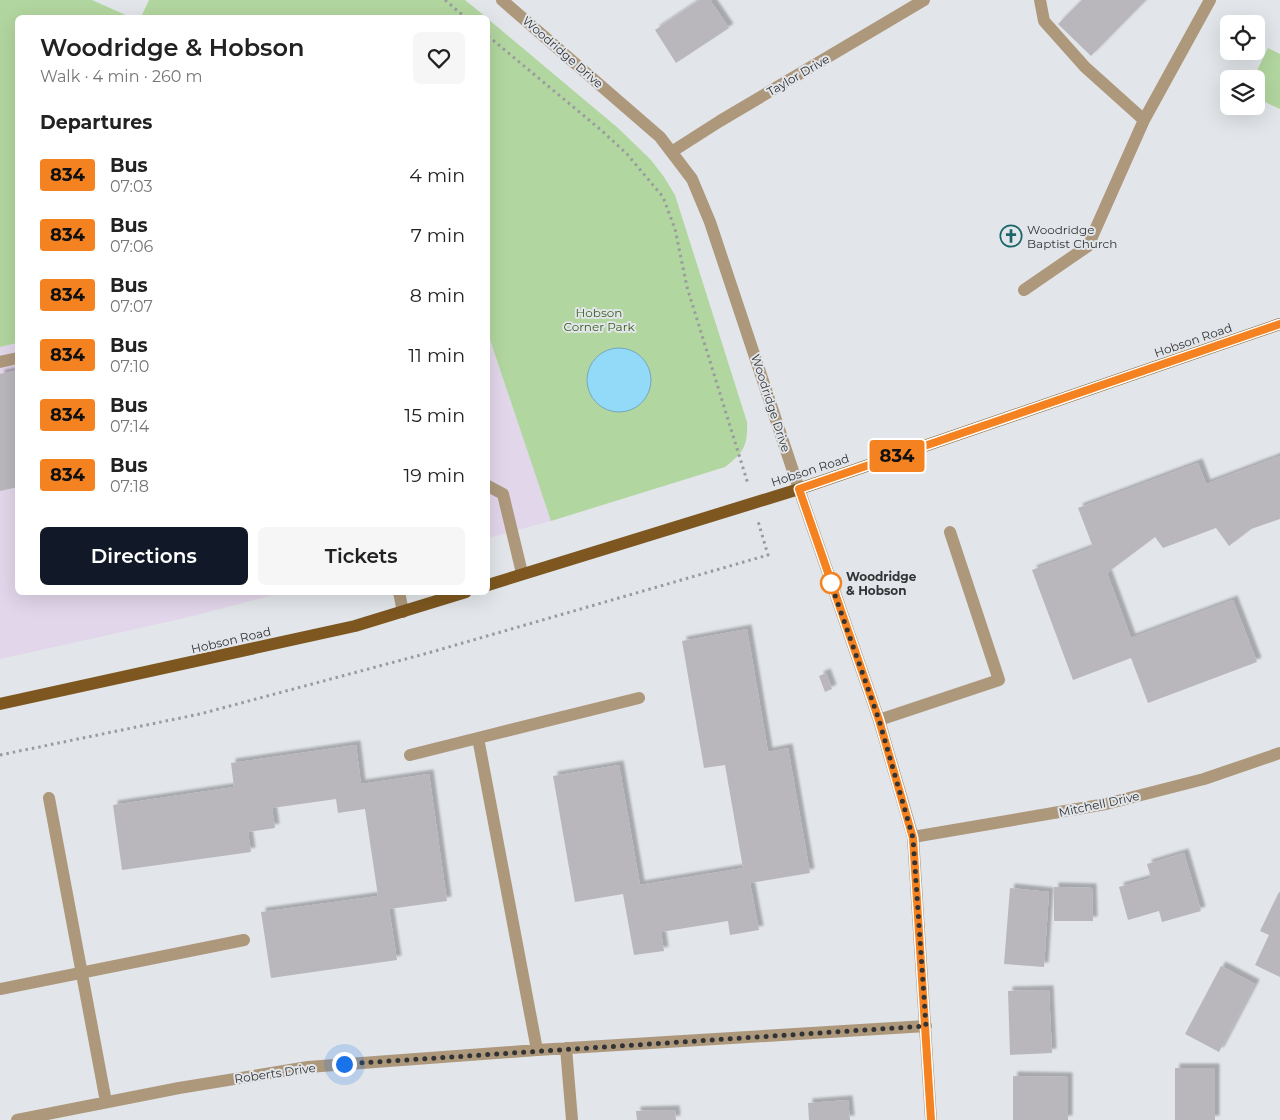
<!DOCTYPE html>
<meta charset="utf-8">
<style>
:root{--surface:#fff;--page:#f6f6f6;--text:#222;--muted:#767676;--accent:#111827}
body{margin:0;font-family:Montserrat,sans-serif;background:var(--page);color:var(--text);height:100vh;display:flex;flex-direction:column;font-size:19px;white-space:nowrap}
*{box-sizing:border-box;margin:0}
p{font-size:16px;color:var(--muted)}
.icon{flex:none;width:28px;height:28px;fill:none;stroke:currentColor;stroke-width:2;stroke-linecap:round;stroke-linejoin:round}
.map{position:relative;flex:1;overflow:hidden}
.drawer{position:absolute;left:15px;top:15px;width:475px;height:580px;display:flex;flex-direction:column;background:var(--surface);border-radius:8px;box-shadow:0 5px 20px #0002}
.drawer>*{flex:none}
.badge{padding:0 10px;border-radius:4px;font-size:18px;line-height:32px}
.controls{position:absolute;left:1220px;top:15px;display:grid;gap:10px}
.controls a{display:grid;place-items:center;width:45px;height:45px;border-radius:8px;background:var(--surface);box-shadow:0 5px 20px #0002;font-size:25px}
.you{position:absolute;width:25px;height:25px;margin:-12px;border:4px solid #fff;border-radius:50%;background:#1a73e8;box-shadow:0 0 0 8px #1a73e833}
.map>.badge{position:absolute;translate:-50% -50%;box-shadow:0 0 0 2px #fff}
h2{padding:0 25px;font-size:19px;line-height:45px}
.round{display:grid;place-items:center;flex:none;width:52px;height:52px;border-radius:8px;background:var(--page)}
.head{display:flex;align-items:center;justify-content:space-between;height:85px;padding:0 25px}
h1{font-size:24px;font-weight:600;line-height:38px}
.cta{display:flex;gap:10px;margin-top:auto;padding:10px 25px}
.cta a{flex:1;height:58px;border-radius:8px;background:var(--accent);color:#fff;font-size:20px;font-weight:600;line-height:58px;text-align:center}
.cta a+a{background:var(--page);color:var(--text)}
ul{padding:0;list-style:none}
li{display:flex;align-items:center;gap:15px;height:60px;padding:0 25px}
li div{flex:1}
li b{display:block;font-size:19px}
li em{font-style:normal}
li .badge{min-width:55px;font-weight:700;text-align:center}
.map>svg:first-child{display:block}
</style>
<div class="map">
<svg width="1280" height="1120" viewBox="0 0 1280 1120">
<defs>
<filter id="shadow"><feDropShadow dx="4.5" dy="-4.5" stdDeviation="1" flood-color="#0004"/></filter>
</defs>
<rect width="100%" height="100%" fill="#e2e5e9"/>
<path fill="#e2d6ea" d="M488,334L551,521L488,538Z
M17,343L18,592L281,593L185,618L0,659V347Z"/>
<path fill="#b2d69f" d="M0,0H92L130,17L18,18L17,343L0,347Z
M149,0H465L486,17H141Z
M488,19L618,128L651,160L664,177L675,195L747,422C748,446 743,453 725,467L551,521L488,334Z
M1268,48L1280,54V109L1256,98V79H1253Z"/>
<path fill="#93d9f8" stroke="#76a7be" d="M587 380a32 32 0 1 1 64 0a32 32 0 1 1-64 0Z"/>
<path fill="#b9b7bb" filter="url(#shadow)" d="M700,0H710L729,28L676,63L655,30Z
M1082,0H1146L1091,56L1058,24Z
M18,370V487L0,491V374Z
M1280,456V519L1251,529L1229,546L1216,528L1163,548L1155,537L1107,573L1131,638L1233,600L1257,662L1148,703L1131,658L1073,680L1032,570L1093,547L1078,508L1198,463L1206,484Z
M747,629L768,752L788,748L810,873L750,883L759,930L730,935L728,921L661,932L664,951L634,955L623,894L575,902L553,776L619,765L640,885L743,868L725,765L704,768L682,641Z
M826,673L832,689L825,692L819,676Z
M356,745L361,784L429,774L447,901L389,909L397,960L271,978L261,912L378,896L365,809L338,813L336,799L272,808L275,828L248,832L251,852L122,870L113,805L234,787L231,763Z
M1184,853L1201,911L1162,922L1159,911L1128,920L1119,887L1151,878L1147,864Z
M1054,887L1092,888L1093,921H1054Z
M1010,888L1049,892L1044,967L1004,964Z
M1279,892L1280,893V977L1255,965L1269,935L1260,931Z
M1221,966L1255,984L1219,1052L1185,1034Z
M1049,990L1052,1053L1010,1055L1008,991Z
M1175,1068H1215V1120H1175Z
M1013,1076L1068,1077V1120H1013Z
M848,1100L850,1120H809L808,1103Z
M675,1110L676,1120H637L636,1111Z"/>
<g fill="none" stroke-linecap="round" stroke-linejoin="round">
<path stroke="#999b9e" stroke-width="3" stroke-dasharray="2.5 4" stroke-linecap="butt" d="M445,0L466,18
M488,36L601,130L627,154L663,197L675,229L687,287L748,484
M0,755L200,714L428,653L768,555L758,521"/>
<path stroke="#ad987c" stroke-width="12" d="M502,0L660,137L692,179L710,222L799,489L879,720L913,837L931,1120
M1040,0L1044,21L1085,67L1144,120L1210,0
M673,151L720,121L924,0
M1024,290L1088,246L1144,120
M0,362L18,358
M488,486L503,494L522,573
M399,592L403,612
M879,720L999,680L950,532
M410,755L478,738
M49,798L106,1102
M913,837L1106,804L1204,779L1280,753
M0,989L244,940
M566,1048L572,1120
M537,1050L478,738L639,698
M17,1120L179,1088L308,1067L537,1050L926,1026"/>
<path stroke="#7d571f" stroke-width="12" d="M488,585L799,489L1280,324
M0,704L355,626L466,592"/>
</g>
<g fill="none" stroke-linecap="round" stroke-linejoin="round">
<g stroke="#fff" stroke-width="11">
<path id="line" d="M931,1120L913,838L879,720L799,489L1280,324"/>
</g>
<use href="#line" stroke="#f58220" stroke-width="8"/>
<path stroke="#323335" stroke-width="5" stroke-dasharray="0 9" d="M344,1064L926,1026L913,838L879,720L830,581L831,583"/>
</g>
<defs>
<g id="church-ring" transform="scale(1.125)"><circle r="9.5" fill="#e2e5e9" stroke="#19676b" stroke-width="1.5"/><path d="M-1.2-6h2.4v3.5h3.3v2.4h-3.3V6h-2.4V-.1h-3.3v-2.4h3.3Z" fill="#19676b"/></g>
</defs>
<g fill-rule="evenodd">
<use href="#church-ring" x="1011" y="236"/>
</g>
<circle fill="#fff" stroke="#f58220" stroke-width="2.5" cx="831" cy="583" r="10"/>
<g text-anchor="middle" dominant-baseline="central" stroke-width="4" stroke-linejoin="round" paint-order="stroke">
<g font-size="12" fill="#323335" stroke="#e2e5e9">
<text transform="translate(563 52) rotate(41)">Woodridge Drive</text>
<text transform="translate(798 75) rotate(-30)">Taylor Drive</text>
<text transform="translate(1193 340) rotate(-19)">Hobson Road</text>
<text transform="translate(771 403) rotate(72)">Woodridge Drive</text>
<text transform="translate(810 470) rotate(-18)">Hobson Road</text>
<text transform="translate(231 640) rotate(-13)">Hobson Road</text>
<text transform="translate(1099 804) rotate(-12)">Mitchell Drive</text>
<text transform="translate(275 1073) rotate(-8)">Roberts Drive</text>
</g>
<g font-size="12" fill="#323335" stroke="#e2e5e9" text-anchor="start">
<text x="1027" y="229">Woodridge<tspan x="1027" dy="14">Baptist Church</tspan></text>
</g>
<g font-size="12" fill="#37601e" stroke="#e2e5e9">
<text x="599" y="312">Hobson<tspan x="599" dy="14">Corner Park</tspan></text>
</g>
<g font-size="12" font-weight="bold" fill="#323335" stroke="#e2e5e9" text-anchor="start">
<text x="846" y="576">Woodridge<tspan x="846" dy="14">&amp; Hobson</tspan></text>
</g>
</g>
</svg>
<div class="controls">
<a><svg class="icon" aria-label="locate" viewBox="0 0 24 24"><circle cx="12" cy="12" r="6"/><path d="M12 2v4M12 18v4M2 12h4M18 12h4"/></svg></a>
<a><svg class="icon" aria-label="layers" viewBox="0 0 24 24"><path d="M12 4l9 5-9 5-9-5zM3 14l9 5 9-5"/></svg></a>
</div>
<div class="you" style="left:344px;top:1064px"></div>
<b class="badge" style="left:897px;top:456px;background:#f58220;color:#111">834</b>
<section class="drawer">
<div class="head"><div><h1>Woodridge &amp; Hobson</h1><p>Walk · 4 min · 260 m</p></div><a class="round"><svg class="icon" aria-label="heart" viewBox="0 0 24 24"><path d="M12 20l-8-8c-3-5 5-10 8-4 3-6 11-1 8 4z"/></svg></a></div>
<h2>Departures</h2>
<ul>
<li><span class="badge" style="background:#f58220;color:#111">834</span><div><b>Bus</b><p>07:03</p></div><em>4 min</em></li>
<li><span class="badge" style="background:#f58220;color:#111">834</span><div><b>Bus</b><p>07:06</p></div><em>7 min</em></li>
<li><span class="badge" style="background:#f58220;color:#111">834</span><div><b>Bus</b><p>07:07</p></div><em>8 min</em></li>
<li><span class="badge" style="background:#f58220;color:#111">834</span><div><b>Bus</b><p>07:10</p></div><em>11 min</em></li>
<li><span class="badge" style="background:#f58220;color:#111">834</span><div><b>Bus</b><p>07:14</p></div><em>15 min</em></li>
<li><span class="badge" style="background:#f58220;color:#111">834</span><div><b>Bus</b><p>07:18</p></div><em>19 min</em></li>
</ul>
<div class="cta"><a>Directions</a><a>Tickets</a></div>
</section>
</div>
